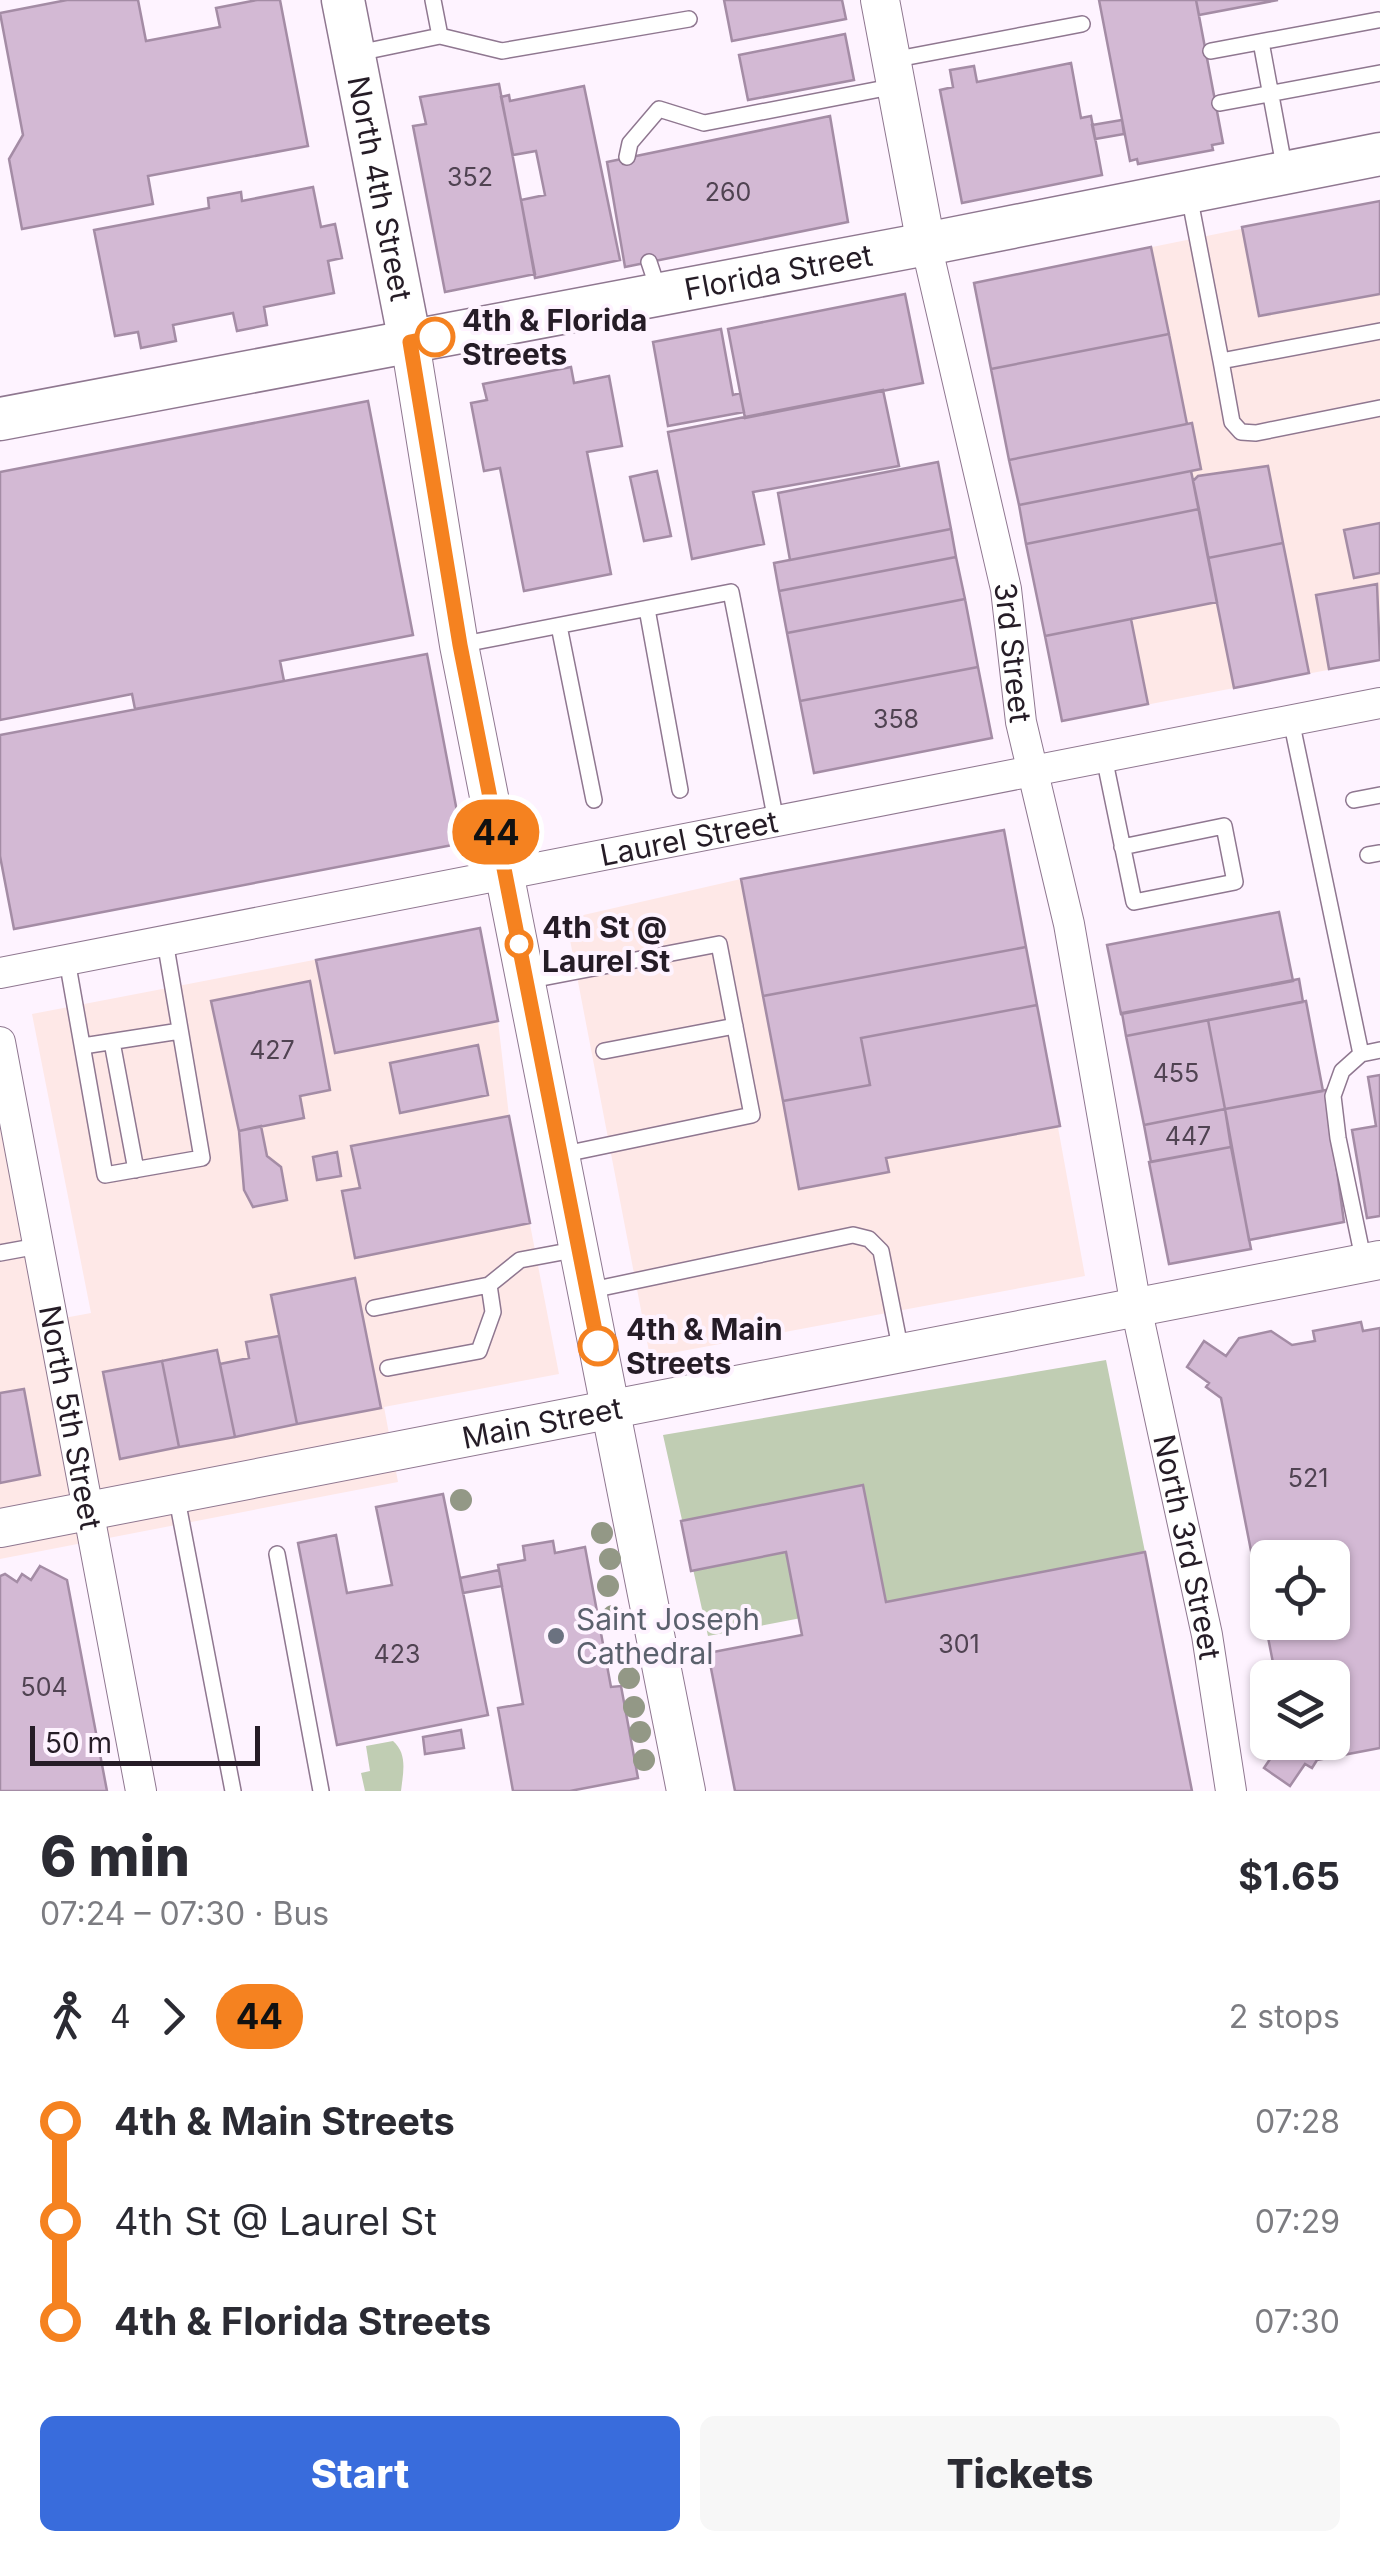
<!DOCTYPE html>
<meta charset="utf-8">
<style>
:root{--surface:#fff;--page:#f7f7f7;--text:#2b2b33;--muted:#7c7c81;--accent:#396cdc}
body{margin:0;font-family:Inter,sans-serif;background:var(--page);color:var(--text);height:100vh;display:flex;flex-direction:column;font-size:38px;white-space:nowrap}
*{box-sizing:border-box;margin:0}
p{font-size:32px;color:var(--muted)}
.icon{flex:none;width:55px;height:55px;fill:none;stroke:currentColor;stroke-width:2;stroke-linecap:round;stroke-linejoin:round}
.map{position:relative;height:1791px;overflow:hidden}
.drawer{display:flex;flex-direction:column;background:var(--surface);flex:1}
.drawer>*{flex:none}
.badge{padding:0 20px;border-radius:32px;font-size:35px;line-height:65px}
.buttons{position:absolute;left:1250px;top:1540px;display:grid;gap:20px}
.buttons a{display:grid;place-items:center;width:100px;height:100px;border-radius:15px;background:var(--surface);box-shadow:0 2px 8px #0004;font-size:50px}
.scale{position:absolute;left:30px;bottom:25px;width:230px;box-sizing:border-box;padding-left:10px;border:5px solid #251c26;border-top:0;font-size:28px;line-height:35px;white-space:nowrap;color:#251c26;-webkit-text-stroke:8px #fef3ff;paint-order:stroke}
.map>.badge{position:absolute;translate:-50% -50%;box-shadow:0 0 0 5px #fff}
.legs{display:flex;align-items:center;gap:15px;height:110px;padding:0 40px;font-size:32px}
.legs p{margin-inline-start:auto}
.headline{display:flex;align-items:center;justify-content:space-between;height:170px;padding:0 40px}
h1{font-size:55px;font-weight:800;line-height:75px}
.cta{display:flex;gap:20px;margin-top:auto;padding:20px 40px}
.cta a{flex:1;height:115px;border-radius:15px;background:var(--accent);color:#fff;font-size:40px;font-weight:800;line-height:115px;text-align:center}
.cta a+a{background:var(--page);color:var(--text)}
ul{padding:0 40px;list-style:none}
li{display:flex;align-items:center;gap:35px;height:100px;font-size:38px}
li i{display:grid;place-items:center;width:15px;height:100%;margin:0 12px;background:currentColor}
li i::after{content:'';width:25px;height:25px;margin:-12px;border:8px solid;border-radius:50%;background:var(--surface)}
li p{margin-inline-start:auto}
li:first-child i{background:linear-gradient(#0000 50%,currentColor 0)}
li:last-child i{background:linear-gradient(currentColor 50%,#0000 0)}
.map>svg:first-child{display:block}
</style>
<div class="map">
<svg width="1380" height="1791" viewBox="0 0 1380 1791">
<rect width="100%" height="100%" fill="#fef3ff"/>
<path fill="#fee8e7" d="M1380,201V660L1062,721L974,283Z
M1004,830L1085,1276L650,1357L566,919L741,879Z
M480,928L498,1021L509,1116L559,1374L384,1407L398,1482L0,1559V1042L53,1320L91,1313L32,1014Z"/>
<path fill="#c0cdb3" d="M1106,1360L1145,1552L708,1636L663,1435Z
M393,1741C408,1754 403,1773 401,1791H365L361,1773L370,1771L366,1746Z"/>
<path fill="#d3b9d4" stroke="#a48ca5" stroke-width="2.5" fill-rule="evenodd" d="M67,0H138L146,41L220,27L216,8L257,0H280L308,146L148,176L153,204L22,229L9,159L23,135L0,13Z
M724,0H842L846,19L732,41Z
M1099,0H1196L1223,143L1212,145L1213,150L1138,164L1137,159L1130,161Z
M1196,0H1278L1199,15Z
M845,34L854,80L748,100L739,55Z
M1071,63L1081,118L1091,116L1102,175L962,203L940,90L953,87L950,70L974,66L977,82Z
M499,84L535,274L445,292L413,126L426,124L420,97Z
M584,86L620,260L535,278L521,200L545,195L536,151L513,155L501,97L509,95L510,101Z
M830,116L848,222L625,267L607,162Z
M1122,120L1124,134L1095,139L1092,125Z
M313,187L321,227L335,224L342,258L328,261L334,293L264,307L267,325L237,331L233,313L173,325L176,341L141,348L138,332L115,336L94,230L209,208L208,198L241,192L242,201Z
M1380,201V294L1259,316L1242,227Z
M1151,247L1169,334L991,369L974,283Z
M905,294L923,383L745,418L728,329Z
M721,329L733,395L740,393L744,412L668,426L653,342Z
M1169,334L1187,424L1009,460L991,369Z
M571,367L574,383L609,376L622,446L587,452L611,574L524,591L500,468L484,471L471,403L487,400L483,384Z
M883,390L899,466L753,492L764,544L692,559L668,432Z
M368,401L413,635L280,661L284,681L135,709L132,694L0,720V472Z
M1192,423L1201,469L1019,505L1009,460Z
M938,462L951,529L790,560L778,493Z
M1268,466L1283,543L1208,558L1193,481L1198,476Z
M657,471L671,536L644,541L630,477Z
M1191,471L1199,509L1026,544L1019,505Z
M1199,509L1217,602L1045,636L1026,544Z
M1380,523V573L1354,578L1344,530Z
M951,529L956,557L779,591L774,563Z
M1283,543L1309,673L1234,688L1208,558Z
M956,557L965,599L787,633L779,591Z
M1377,584L1380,660L1329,669L1316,595Z
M965,599L978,667L800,701L787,633Z
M1131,619L1148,704L1062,721L1045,636Z
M427,654L463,843L14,929L0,856V735Z
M978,667L992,738L814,773L800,701Z
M1004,830L1026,947L763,996L741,879Z
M1279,912L1293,981L1121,1014L1107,945Z
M480,928L498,1021L335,1053L316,960Z
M1026,947L1037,1005L861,1038L870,1085L783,1101L763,996Z
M1299,979L1303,1002L1126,1036L1122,1013Z
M310,981L330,1090L300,1096L304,1118L239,1131L211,1001Z
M1306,1001L1323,1091L1225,1109L1208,1020Z
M1037,1005L1060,1126L886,1158L889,1172L799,1189L783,1101L870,1085L861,1038Z
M1208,1020L1225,1109L1144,1125L1126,1036Z
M478,1045L488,1095L400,1113L390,1063Z
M1380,1075V1216L1367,1218L1352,1130L1376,1126L1368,1077Z
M1326,1090L1344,1222L1249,1240L1225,1109Z
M1225,1109L1231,1147L1151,1162L1144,1125Z
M509,1116L530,1223L355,1258L342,1191L360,1188L351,1146Z
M261,1126L267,1156L281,1167L287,1200L253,1207L244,1190L239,1131Z
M1231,1147L1251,1249L1169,1264L1149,1162Z
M337,1152L341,1176L317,1180L313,1157Z
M355,1278L381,1408L297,1424L271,1295Z
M1361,1322L1363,1331L1380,1328V1748L1317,1760L1312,1768L1305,1764L1290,1786L1264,1768L1279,1746L1274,1742H1332V1678H1276L1221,1398L1206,1387L1209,1383L1187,1367L1204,1341L1226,1356L1239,1338L1271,1331L1292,1345L1315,1341L1313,1331ZM1268,1558H1332V1622H1268Z
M279,1336L297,1424L235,1437L220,1364L249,1358L246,1342Z
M217,1350L235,1437L179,1447L162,1361Z
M162,1361L179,1447L120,1459L103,1372Z
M24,1389L40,1475L0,1483V1393Z
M863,1485L886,1602L1145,1552L1192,1791H735L708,1653L802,1635L786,1552L691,1571L681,1521Z
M443,1494L488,1715L337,1745L298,1543L336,1535L347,1593L392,1585L376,1507Z
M553,1541L555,1553L585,1547L611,1687L621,1686L638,1778L570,1791H513L498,1708L523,1704L498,1565L525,1560L523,1546Z
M40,1566L67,1580L107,1791H0V1576L5,1574L17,1582L22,1574L31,1580Z
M499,1570L502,1586L463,1593L460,1578Z
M461,1730L464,1748L425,1754L423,1737Z"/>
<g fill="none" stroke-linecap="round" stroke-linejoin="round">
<g stroke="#8f7790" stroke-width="18">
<path id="service" d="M433,0L440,36
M1261,42L1285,171
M1211,51L1378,20
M358,53L440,36L502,51L689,19
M892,60L1082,24
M1220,103L1380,73
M627,157L630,143L659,109L704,123L896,86
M1189,195L1221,361
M649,262L659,292
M1380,331L1221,361L1232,422L1241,432L1256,433L1380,408
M647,609L680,790
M559,626L594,800
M459,645L731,592L776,821
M1291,720L1361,1054
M1104,757L1134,902L1235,882L1224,826L1122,847
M1354,800L1380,795
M1368,855L1380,853
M67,960L105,1175L202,1158L165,941
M526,981L719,944L752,1115L560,1155
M112,1042L136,1170
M83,1046L180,1031
M604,1051L735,1026
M0,1253L38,1246
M1364,1263L1338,1138L1333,1096L1342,1071L1361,1054L1380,1050
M587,1291L853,1235L869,1239L881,1251L901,1352
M374,1308L489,1285L520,1260L579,1249
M388,1368L479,1351L493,1312L489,1285
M176,1494L233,1791
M277,1554L321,1791"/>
</g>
<g stroke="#8f7790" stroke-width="32">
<g id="minor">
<path id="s1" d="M926,244L1006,589L1021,722L1069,924L1136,1307L1207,1635L1231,1791"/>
<path id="s2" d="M0,973L1380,703"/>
<path id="s3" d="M0,1042L141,1791"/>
</g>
</g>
<g stroke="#8f7790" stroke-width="40">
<g id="tertiary">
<path d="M880,0L926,244"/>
<path d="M410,342L459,645L686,1791"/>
<path id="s4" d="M0,1528L1380,1260"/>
</g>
</g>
<g stroke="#8f7790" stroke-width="45">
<g id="secondary">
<path id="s5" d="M343,0L410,342"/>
<path id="s6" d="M0,419L926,244L1380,154"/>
</g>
</g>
<use href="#service" stroke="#fff" stroke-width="15"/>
<use href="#minor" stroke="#fff" stroke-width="30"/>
<use href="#tertiary" stroke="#fff" stroke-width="38"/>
<use href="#secondary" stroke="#fff" stroke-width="42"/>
</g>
<g fill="#939886">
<circle cx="461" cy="1500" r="11"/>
<circle cx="602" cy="1533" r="11"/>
<circle cx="610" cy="1559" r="11"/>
<circle cx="608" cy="1586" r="11"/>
<circle cx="613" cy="1616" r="11"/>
<circle cx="624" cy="1653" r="11"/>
<circle cx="629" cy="1678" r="11"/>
<circle cx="634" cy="1707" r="11"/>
<circle cx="640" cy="1732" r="11"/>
<circle cx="644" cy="1760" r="11"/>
</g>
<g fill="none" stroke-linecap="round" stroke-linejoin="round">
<g stroke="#fff" stroke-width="22">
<path id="line-1" d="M435,337L410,342L460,645L598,1346"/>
</g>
<use href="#line-1" stroke="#f58220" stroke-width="15"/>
</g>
<g fill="#fff" stroke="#f58220" stroke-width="5">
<circle cx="435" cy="337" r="18"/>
<circle cx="519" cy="944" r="12"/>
<circle cx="598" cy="1346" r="18"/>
</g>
<circle fill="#6b7280" stroke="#fef3ff" stroke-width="4" cx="556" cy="1636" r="10"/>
<g text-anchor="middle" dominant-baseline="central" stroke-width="8" stroke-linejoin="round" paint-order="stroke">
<g font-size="25" fill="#504352">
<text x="470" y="177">352</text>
<text x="728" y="192">260</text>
<text x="896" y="719">358</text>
<text x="272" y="1050">427</text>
<text x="1176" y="1073">455</text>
<text x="1188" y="1136">447</text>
<text x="1308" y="1478">521</text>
<text x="959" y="1644">301</text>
<text x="397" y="1654">423</text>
<text x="44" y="1687">504</text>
</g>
<g font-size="30" fill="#251c26" stroke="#fef3ff">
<text stroke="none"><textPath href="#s5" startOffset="192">North 4th Street</textPath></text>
<text stroke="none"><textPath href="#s6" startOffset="792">Florida Street</textPath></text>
<text stroke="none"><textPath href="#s1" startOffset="418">3rd Street</textPath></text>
<text stroke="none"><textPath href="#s2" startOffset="702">Laurel Street</textPath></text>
<text stroke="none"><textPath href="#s3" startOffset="382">North 5th Street</textPath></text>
<text stroke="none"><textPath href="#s4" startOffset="552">Main Street</textPath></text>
<text stroke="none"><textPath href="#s1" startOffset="1330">North 3rd Street</textPath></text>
</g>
<g font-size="30" font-weight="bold" fill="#251c26" stroke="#fef3ff" text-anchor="start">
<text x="462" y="320">4th &amp; Florida<tspan x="462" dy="34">Streets</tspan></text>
<text x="542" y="927">4th St @<tspan x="542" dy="34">Laurel St</tspan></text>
<text x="626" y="1329">4th &amp; Main<tspan x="626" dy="34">Streets</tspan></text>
</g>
<g font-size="30" fill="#5b616d" stroke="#fef3ff" text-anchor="start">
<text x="576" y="1619">Saint Joseph<tspan x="576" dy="34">Cathedral</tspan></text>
</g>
</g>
</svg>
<div class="buttons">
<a><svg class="icon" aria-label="locate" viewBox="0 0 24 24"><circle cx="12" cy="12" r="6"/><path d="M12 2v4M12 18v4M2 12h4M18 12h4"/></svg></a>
<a><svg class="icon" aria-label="layers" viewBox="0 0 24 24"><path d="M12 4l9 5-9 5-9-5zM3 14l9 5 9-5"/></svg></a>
</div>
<div class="scale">50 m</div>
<b class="badge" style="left:496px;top:832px;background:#f58220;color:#111">44</b>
</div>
<section class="drawer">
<div class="headline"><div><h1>6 min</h1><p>07:24 – 07:30 · Bus</p></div><b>$1.65</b></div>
<div class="legs"><svg class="icon" aria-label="walk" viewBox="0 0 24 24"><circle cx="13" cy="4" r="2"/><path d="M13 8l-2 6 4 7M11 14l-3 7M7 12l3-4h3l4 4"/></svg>4<svg class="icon" aria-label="forward" viewBox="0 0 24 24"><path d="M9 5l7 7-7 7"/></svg><b class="badge" style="background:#f58220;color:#111">44</b><p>2 stops</p></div>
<ul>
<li><i style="color:#f58220"></i><b>4th &amp; Main Streets</b><p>07:28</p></li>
<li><i style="color:#f58220"></i><span>4th St @ Laurel St</span><p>07:29</p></li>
<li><i style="color:#f58220"></i><b>4th &amp; Florida Streets</b><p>07:30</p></li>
</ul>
<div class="cta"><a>Start</a><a>Tickets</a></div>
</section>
